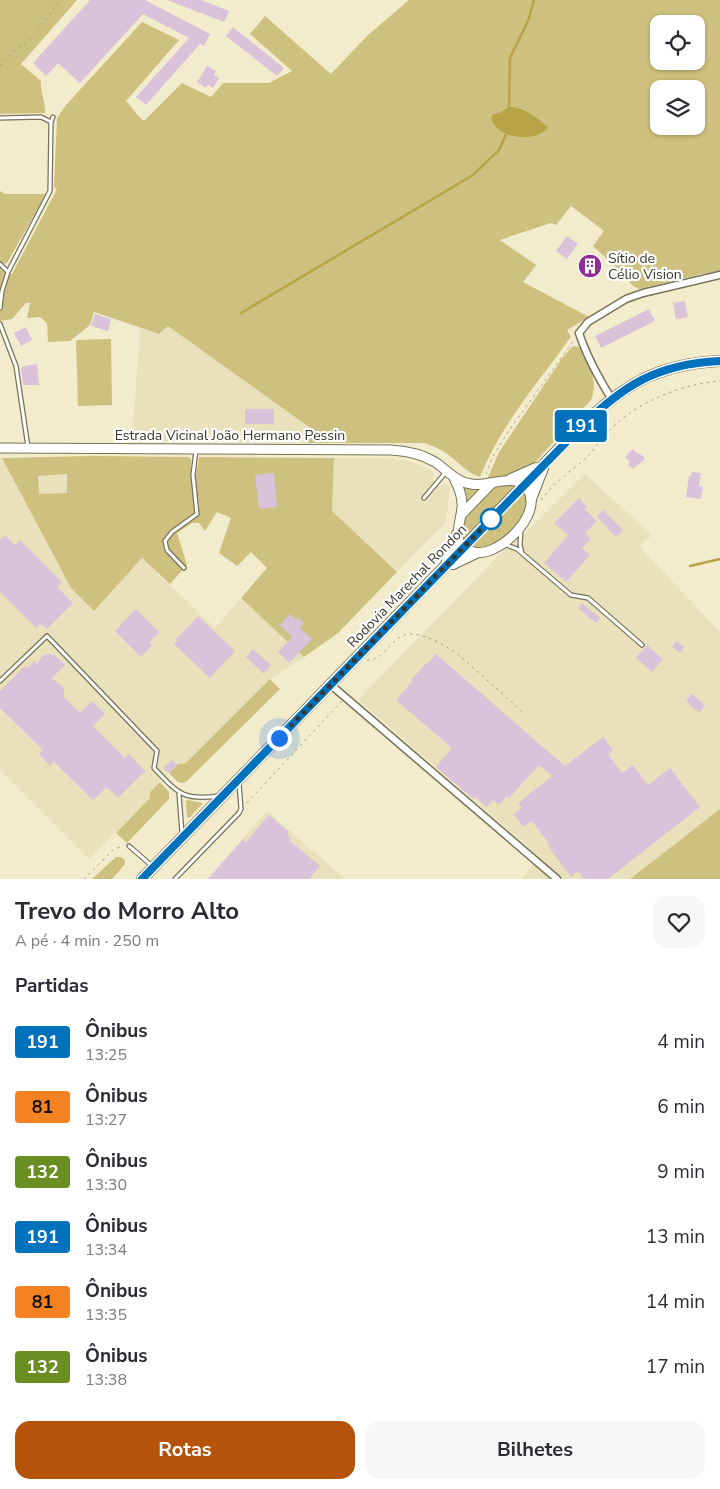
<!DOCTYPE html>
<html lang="pt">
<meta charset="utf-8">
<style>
:root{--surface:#fff;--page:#f7f7f7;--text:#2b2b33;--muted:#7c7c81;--accent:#b45309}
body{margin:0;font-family:"Nunito Sans",sans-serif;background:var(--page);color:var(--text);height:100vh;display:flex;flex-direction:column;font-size:19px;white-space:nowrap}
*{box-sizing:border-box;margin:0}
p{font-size:16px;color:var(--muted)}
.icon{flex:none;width:28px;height:28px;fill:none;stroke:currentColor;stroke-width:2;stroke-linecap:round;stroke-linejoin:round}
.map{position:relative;height:879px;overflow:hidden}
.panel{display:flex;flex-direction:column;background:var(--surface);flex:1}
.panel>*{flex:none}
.badge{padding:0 10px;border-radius:4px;font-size:18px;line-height:32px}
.tools{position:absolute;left:650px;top:15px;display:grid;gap:10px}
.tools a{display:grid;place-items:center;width:55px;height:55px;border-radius:10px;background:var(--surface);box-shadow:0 1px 4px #0004;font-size:25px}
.you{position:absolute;width:25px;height:25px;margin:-12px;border:4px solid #fff;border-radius:50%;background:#1a73e8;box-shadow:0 0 0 8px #1a73e833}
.map>.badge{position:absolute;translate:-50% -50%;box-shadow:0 0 0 2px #fff}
h2{padding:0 15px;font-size:19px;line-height:45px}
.round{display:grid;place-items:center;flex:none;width:52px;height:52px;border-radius:15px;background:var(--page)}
.head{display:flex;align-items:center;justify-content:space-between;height:85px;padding:0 15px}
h1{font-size:24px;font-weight:700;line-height:38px}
.cta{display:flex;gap:10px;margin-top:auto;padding:10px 15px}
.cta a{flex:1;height:58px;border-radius:15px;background:var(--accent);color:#fff;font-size:20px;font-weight:700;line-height:58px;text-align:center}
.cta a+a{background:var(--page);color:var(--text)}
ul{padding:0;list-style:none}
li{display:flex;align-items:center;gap:15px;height:65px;padding:0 15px}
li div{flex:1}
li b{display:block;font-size:19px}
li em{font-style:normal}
li .badge{min-width:55px;font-weight:700;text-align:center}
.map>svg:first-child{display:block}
</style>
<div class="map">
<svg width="720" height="879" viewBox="0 0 720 879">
<rect width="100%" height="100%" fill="#f2eccd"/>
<path fill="#e8e1bb" d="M168,326L309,427L308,443L207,442L202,438L181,437L176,442H132L140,328L159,334Z
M0,458H2L71,588L95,610L142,558L215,628L241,598L304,657L270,679L186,763L178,764L150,792V798L89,859L0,770Z
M334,458H385L409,461L429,469L434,473L433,480L440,486L446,483L450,487L446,522L397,572L332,511Z
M67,474V493L38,494V476Z
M585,474L652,535L639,546L720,632V809L630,879H521L540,857L358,700L506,548H510Z
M267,811L345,879H208Z"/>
<path fill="#cec07e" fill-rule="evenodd" d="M0,0H77L21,64L41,81C40,92 46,103 45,113L0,114Z
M409,0H720V271L701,274L639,289L633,286L618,269L593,246L604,231L571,206L556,225L551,223L500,240L536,265L523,282L589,317L567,330L571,337C539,381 501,425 480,477C465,472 459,462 446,453C439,448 432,446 424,443H308L309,427L168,326L159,334L94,312L90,325L70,341L48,342L47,323L40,317L27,318L30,303H26L12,319L0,321V269L5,273L12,274L57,189L54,187L57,118L66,105L142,22L179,40L126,101C133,108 136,115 144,121L182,83L211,97L223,83H269L292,71L250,34L265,16L331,74L368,35ZM659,24H696V61H659ZM659,89H696V126H659Z
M0,191L5,194H46L7,263L4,264L0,261Z
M111,339L112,405L78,406L76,340Z
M575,346L581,348C589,367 599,380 591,400L532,466L525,471L486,482L499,452L563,357L572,347Z
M92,456L189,457L191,459V475H196L199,457L334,458L332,511L397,572L338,633L304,657L241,598L267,568L251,552L237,566L219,553L231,518L217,512L205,531L199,523H192L177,533L187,565L170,584L142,558L94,611L71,588L2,458ZM67,474V493L39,494L38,476Z
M459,483H515C519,487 525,491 526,495C535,514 503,538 491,549L472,548L462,537Z
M270,679L280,689L187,781L182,783L178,782L169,773L178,764L186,763Z
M160,782L169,792V799L127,843L116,833L150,798V792Z
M187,800L203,803L189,818L187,817L186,801Z
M720,809V879H630Z
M116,857H121L125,860V864L112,879H92Z"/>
<path fill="#b7a447" d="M509,107C523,106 537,118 548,127C536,144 496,139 491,118L493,114L499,113Z"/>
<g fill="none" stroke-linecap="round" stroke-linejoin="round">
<path stroke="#b7a447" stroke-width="2.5" d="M509,110L510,58L528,21L534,0
M241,313L473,175L499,150L507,132
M690,566L720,559"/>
</g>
<path fill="#dac3da" d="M90,0H145L210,34L204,46L200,44L146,105L136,97L189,38L143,14L80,83L58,63L46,76L33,63Z
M167,0H201L229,11L224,22Z
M233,27L284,68L277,76L226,36Z
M207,66L216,71L214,75L219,78L213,88L208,85L206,88L197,82Z
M567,236L578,244L567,259L556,251Z
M591,257L600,264L590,276L580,268Z
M685,301L688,317L676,319L673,303Z
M649,309L655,321L601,348L595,336Z
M95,314L111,319L108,331L91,326Z
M26,327L32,340L21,346L14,333Z
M37,364L39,385H23L21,368L24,366Z
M245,409H274V424H245Z
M633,449L638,454L639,453L644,457V460L633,469L628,464L630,462L625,457Z
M692,472L701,473L699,486L703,487L701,499L686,497L689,476H691Z
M274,473L277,507L259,509L255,475Z
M579,498L587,507L585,509L597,521L585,533L591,539L582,548L590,555L566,582L544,563L568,535L554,523Z
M603,510L623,530L616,537L597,517Z
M5,535L15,545L20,540L62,582L57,587L73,603L47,629L41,624L36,628L0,592V540Z
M582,603L600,618L596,623L578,608Z
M136,609L159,632L150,642L152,645L141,657L115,631Z
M290,614L296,620L298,618L304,623L300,628L312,639L289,663L278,652L292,637L280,625Z
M198,616L235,651L210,678L174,644L177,641L176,639Z
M676,641L684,647L680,653L672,647Z
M647,645L663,659L652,672L636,658Z
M253,649L271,665L264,674L246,657Z
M47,654L55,655L65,665L52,678L64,688V697L80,713L92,701L105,714L93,726L125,758L129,754L145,771L118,798L107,787L93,800L54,762L50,766L39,754L43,750L0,708V691L25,666L28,668L34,661L37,664L42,656Z
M436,654L565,766L603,737L613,750L608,754L622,773L633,765L648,785L670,768L700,807L608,879H584L578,871L571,877L550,849L551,848L548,845L549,844L532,821L523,827L514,814L522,808L518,803L552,776L539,765L509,798L507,796L499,805L493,800L487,807L475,797L473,799L436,767L452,748L396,700L412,682L411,680L426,663L427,664Z
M692,694L705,705L699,713L686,701Z
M172,760L177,765L169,773L163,768Z
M269,815L289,832L287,834L291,838L289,840L320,866L309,879H208L243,839L246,842Z"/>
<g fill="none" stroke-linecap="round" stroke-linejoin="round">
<g stroke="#787257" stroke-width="5.5">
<path id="lane" d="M0,118L41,117L51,122
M0,264L8,272
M0,308L2,291L8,272L50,191L51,122L53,117
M0,324L16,366L28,447
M424,498L446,472
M521,530L520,545L522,553
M504,544L517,549L571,595L588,598L642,645
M184,568L167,550L165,541L172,532L197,514L193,475L196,450
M0,681L47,636L157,751L154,768C177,792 182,801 218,796
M179,794L182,833
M129,846L151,865
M175,879L239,813L241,809L239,783"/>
</g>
<g stroke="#787257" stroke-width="9">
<path id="street" d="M611,398C598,377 587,357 579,333L588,322L626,299L643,293L720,275
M331,685L557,879"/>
</g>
<g stroke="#787257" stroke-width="11">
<path id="secondary" d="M0,448L391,450C407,451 422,454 435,462C447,470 456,482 471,484C490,488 514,470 528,490C544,514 496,562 470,551
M453,476C458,486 463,496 462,508C461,519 456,530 459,541
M462,514L491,484"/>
</g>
<g stroke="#787257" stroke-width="12">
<path id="primary" d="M511,479L536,468
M531,499L543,468
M447,561L457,534
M453,564L476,553
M142,879L578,429C622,386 656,364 720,361"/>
</g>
<path stroke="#a4a089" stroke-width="1" stroke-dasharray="2.5 4" stroke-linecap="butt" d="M0,66L13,52L32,38L60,0
M486,474L492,458L508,432L574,340
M541,500C548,492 554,484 562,478C571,470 580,464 588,456C595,449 599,441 605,435C632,404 680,384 720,381
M499,530L502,534
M367,660C383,661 389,642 402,636C418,628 446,646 459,655L525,714
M247,803L341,702
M84,879L112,851L117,848L123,847"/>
<use href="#lane" stroke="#fff" stroke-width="3"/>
<use href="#street" stroke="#fff" stroke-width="6"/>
<use href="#secondary" stroke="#fff" stroke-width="9"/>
<use href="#primary" stroke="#fff" stroke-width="10"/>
</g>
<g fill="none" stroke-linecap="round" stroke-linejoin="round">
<g stroke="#fff" stroke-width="11">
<path id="line" d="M142,879L578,430C622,386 656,364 720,361"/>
</g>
<use href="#line" stroke="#0072bc" stroke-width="8"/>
<path stroke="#39372b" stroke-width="5" stroke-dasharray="0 9" d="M279,738L491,519"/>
</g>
<defs>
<g id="building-disc" transform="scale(1.25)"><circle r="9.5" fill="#902d94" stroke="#fff"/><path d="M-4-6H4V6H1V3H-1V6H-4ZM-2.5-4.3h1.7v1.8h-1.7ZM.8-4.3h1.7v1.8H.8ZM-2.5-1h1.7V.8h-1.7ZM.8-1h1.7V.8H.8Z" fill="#fff"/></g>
</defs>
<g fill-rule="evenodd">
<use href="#building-disc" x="590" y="266"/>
</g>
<circle fill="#fff" stroke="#0072bc" stroke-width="2.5" cx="491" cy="519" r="10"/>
<g text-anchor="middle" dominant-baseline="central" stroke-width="4.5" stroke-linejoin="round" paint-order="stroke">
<g font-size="14" fill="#39372b" stroke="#fff" text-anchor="start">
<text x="608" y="258">Sítio de<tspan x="608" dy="16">Célio Vision</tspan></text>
</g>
<g font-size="14" fill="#39372b" stroke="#fff">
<text x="230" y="435">Estrada Vicinal João Hermano Pessin</text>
<text transform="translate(407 586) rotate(-46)">Rodovia Marechal Rondon</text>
</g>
</g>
</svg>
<div class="tools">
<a><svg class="icon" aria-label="locate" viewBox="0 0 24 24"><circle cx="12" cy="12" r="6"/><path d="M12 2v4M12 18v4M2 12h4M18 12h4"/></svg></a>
<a><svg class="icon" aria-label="layers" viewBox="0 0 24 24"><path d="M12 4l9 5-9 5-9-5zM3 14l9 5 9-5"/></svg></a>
</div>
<div class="you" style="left:279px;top:738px"></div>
<b class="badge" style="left:581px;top:426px;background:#0072bc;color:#fff">191</b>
</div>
<section class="panel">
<div class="head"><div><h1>Trevo do Morro Alto</h1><p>A pé · 4 min · 250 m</p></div><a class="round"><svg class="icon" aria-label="heart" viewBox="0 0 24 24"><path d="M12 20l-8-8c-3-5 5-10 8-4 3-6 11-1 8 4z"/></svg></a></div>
<h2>Partidas</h2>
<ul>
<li><span class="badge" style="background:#0072bc;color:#fff">191</span><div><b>Ônibus</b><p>13:25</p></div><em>4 min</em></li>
<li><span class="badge" style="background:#f58220;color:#111">81</span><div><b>Ônibus</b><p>13:27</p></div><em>6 min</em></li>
<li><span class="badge" style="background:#6b8e23;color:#fff">132</span><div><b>Ônibus</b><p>13:30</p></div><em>9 min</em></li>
<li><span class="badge" style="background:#0072bc;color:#fff">191</span><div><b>Ônibus</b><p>13:34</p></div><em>13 min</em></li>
<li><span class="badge" style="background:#f58220;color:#111">81</span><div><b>Ônibus</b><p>13:35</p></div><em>14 min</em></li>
<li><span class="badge" style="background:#6b8e23;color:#fff">132</span><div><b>Ônibus</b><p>13:38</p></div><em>17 min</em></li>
</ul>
<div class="cta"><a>Rotas</a><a>Bilhetes</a></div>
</section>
